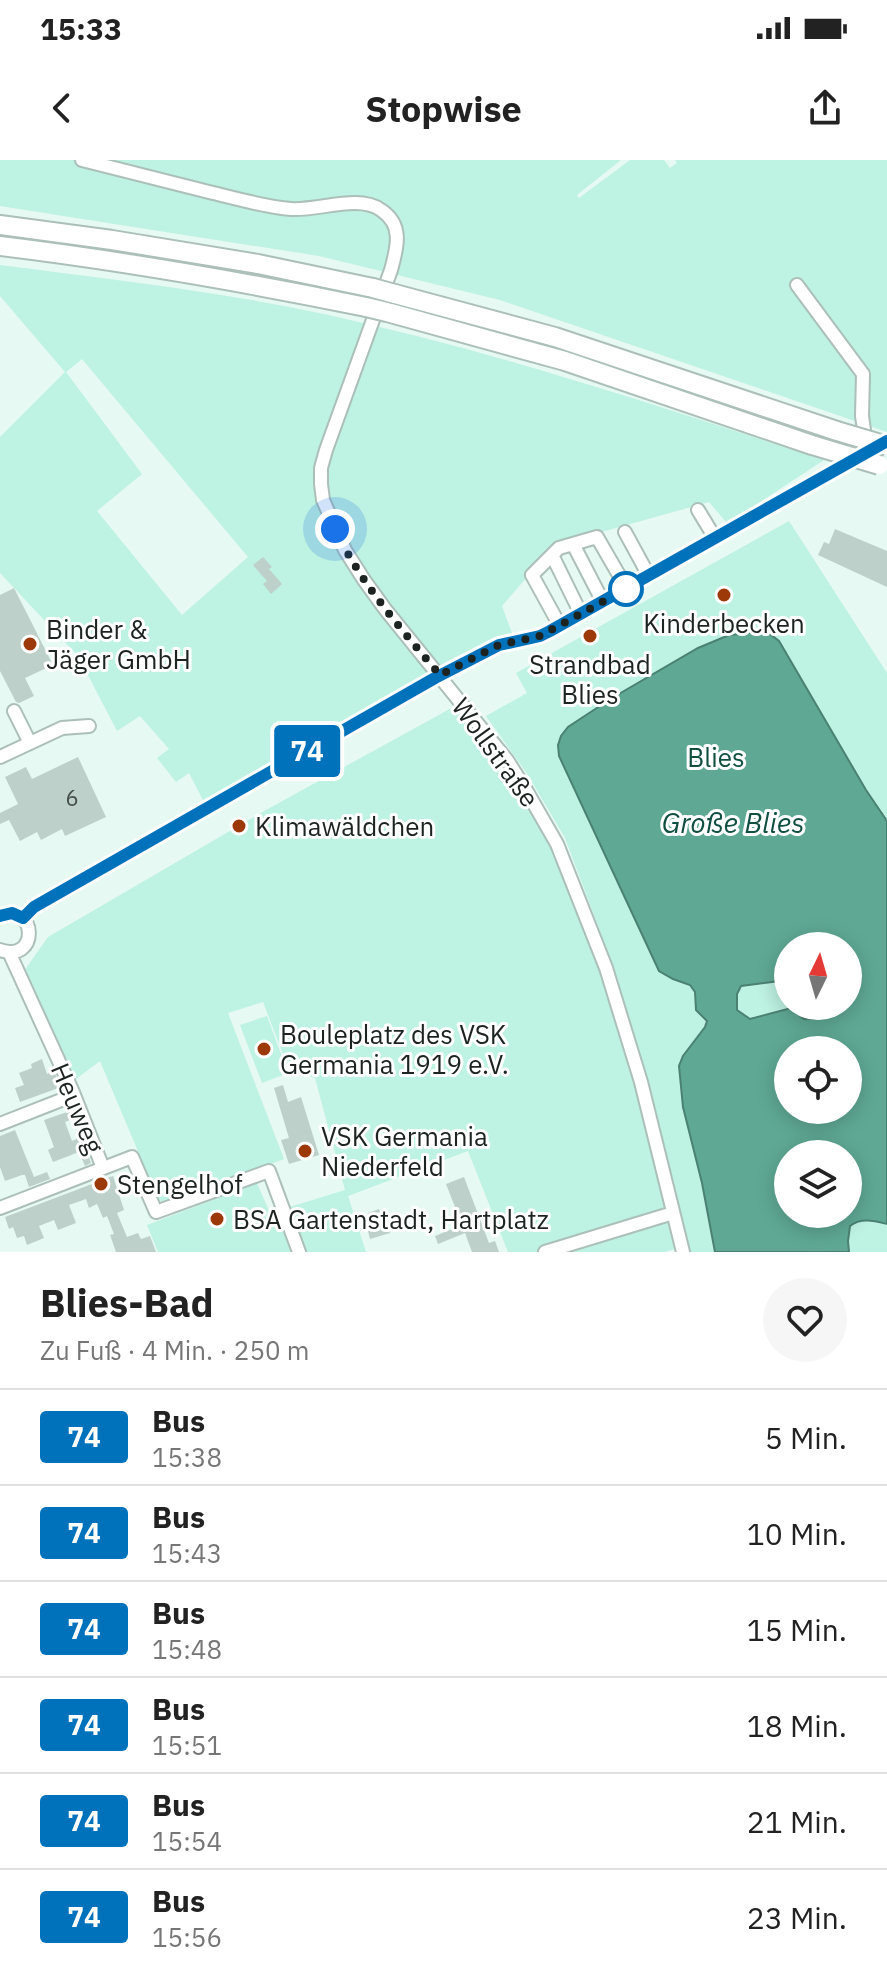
<!DOCTYPE html>
<html lang="de">
<meta charset="utf-8">
<style>
:root{--surface:#fff;--page:#f6f6f6;--text:#222;--muted:#767676;--line:#e0e0e0}
body{margin:0;font-family:"IBM Plex Sans",sans-serif;background:var(--page);color:var(--text);height:100vh;display:flex;flex-direction:column;font-size:30px;white-space:nowrap}
*{box-sizing:border-box;margin:0}
p{font-size:26px;color:var(--muted)}
.icon{flex:none;width:44px;height:44px;fill:none;stroke:currentColor;stroke-width:2;stroke-linecap:round;stroke-linejoin:round}
.map{position:relative;height:1092px;overflow:hidden}
.sheet{display:flex;flex-direction:column;background:var(--surface);flex:1}
.sheet>*{flex:none}
.badge{padding:0 16px;border-radius:6px;font-size:28px;line-height:52px}
.needle{width:52px;rotate:5deg}
.tools{position:absolute;left:774px;top:772px;display:grid;gap:16px}
.tools a{display:grid;place-items:center;width:88px;height:88px;border-radius:50%;background:var(--surface);box-shadow:0 4px 20px #0003;font-size:40px}
.you{position:absolute;width:40px;height:40px;margin:-20px;border:6px solid #fff;border-radius:50%;background:#1a73e8;box-shadow:0 0 0 12px #1a73e833}
.map>.badge{position:absolute;translate:-50% -50%;box-shadow:0 0 0 4px #fff}
.round{display:grid;place-items:center;flex:none;width:84px;height:84px;border-radius:42px;background:var(--page)}
.head{display:flex;align-items:center;justify-content:space-between;height:136px;padding:0 40px}
h1{font-size:38px;font-weight:800;line-height:60px}
ul{padding:0;list-style:none}
li{display:flex;align-items:center;gap:24px;height:96px;padding:0 40px;border-top:2px solid var(--line)}
li div{flex:1}
li b{display:block;font-size:30px}
li em{font-style:normal}
li .badge{min-width:88px;font-weight:700;text-align:center}
.status{display:flex;justify-content:space-between;align-items:center;height:56px;padding:0 40px;background:var(--surface);direction:ltr}
.status svg{height:22px;fill:currentColor}
header{display:flex;justify-content:space-between;align-items:center;height:104px;padding:0 40px;background:var(--surface);font-size:36px;font-weight:800}
.map>svg:first-child{display:block}
</style>
<div class="status"><b>15:33</b><svg viewBox="0 0 49 12"><path d="M0 12V9h3v3zM5 12V6h3v6zM10 12V3h3v9zM15 12V0h3v12zM26 1h20v11H26zM47 4h2v5h-2z"/></svg></div>
<header><svg class="icon" aria-label="back" viewBox="0 0 24 24"><path d="M15 5l-7 7 7 7"/></svg>Stopwise<svg class="icon" aria-label="share" viewBox="0 0 24 24"><path d="M12 15V3M7 8l5-5 5 5M5 13v7h14v-7"/></svg></header>
<div class="map">
<svg width="887" height="1092" viewBox="0 0 887 1092">
<rect width="100%" height="100%" fill="#e6f9f2"/>
<path fill="#bef2e2" fill-rule="evenodd" d="M0,0H621L577,35L579,38L630,0H664L670,8L677,3L675,0H887V272L500,140L319,96L0,46Z
M0,105C108,119 217,131 324,154C494,191 659,246 824,300L754,346L726,362L709,342L555,385L502,446L513,476C468,488 426,515 386,538C325,572 264,606 204,642L189,613L176,622L157,598L169,589L140,556L117,571L78,496L0,413V277L65,212L0,136ZM82,199L248,397L182,455L97,351L142,314L66,212Z
M789,361L887,513V1092H689L649,923L613,806L565,678L528,615L486,556L527,533L516,513ZM788,786H848V846H788ZM788,890H848V950H788ZM788,994H848V1054H788Z
M457,545L501,601L553,684L603,812L637,923L678,1088L665,1092H508L468,991L348,1036L366,1092H158L147,1065L257,1023L270,1053L345,1030L315,918L288,907L263,842L228,853L284,999L165,1044L158,1039L100,901L76,919L24,811L48,777L266,650Z
M267,856L288,913L262,923L240,865Z"/>
<path fill="#5fa994" stroke="#4b8172" stroke-width="2" fill-rule="evenodd" d="M760,472L770,474L779,481L866,630L887,661V1064C875,1061 861,1057 850,1066L848,1081L849,1092H715L702,1023L683,947L679,906L683,896L705,867L707,861L696,850L695,832L690,825L673,819L659,811L559,596L558,585L561,576L568,567L612,538L698,488L729,475ZM788,786H848V846H836C831,859 816,859 804,859L791,848L750,859L737,850V834L741,826L788,820ZM788,890H848V950H788ZM788,994H848V1054H788Z"/>
<path fill="#bed0ca" d="M835,369L887,391V427L818,395L824,382L829,384Z
M263,397L272,407L269,409L282,424L271,434L263,424L267,421L253,405Z
M14,428L53,505L25,518L34,536L19,543L16,542L0,511V435Z
M78,597L106,657L65,676L62,669L41,680L37,672L20,681L9,660L0,664V653L18,644L5,617L26,607L32,619Z
M42,899L47,914L54,911L61,927L20,942L15,928L24,925L19,913L32,908L31,904Z
M283,925L288,942L301,937L319,995L289,1004L281,980L289,978L274,928Z
M70,951L73,959L65,962L72,981L81,977L91,1003L85,1006L79,992L53,1002L48,990L54,987L44,960Z
M15,970L34,1017L47,1012L50,1019L29,1027L25,1015H22L5,1021L0,1007V976Z
M113,1016L124,1050L117,1053L127,1077L138,1073L141,1079L150,1076L156,1092H116L110,1075L114,1074L107,1056L103,1058L97,1044L89,1048L86,1039L69,1045L76,1063L58,1070L54,1060L39,1066L44,1078L27,1085L24,1076L17,1078L13,1067L9,1069L5,1057Z
M464,1017L489,1083L495,1081L499,1092H472L465,1073L438,1084L435,1076L462,1065L446,1024Z
M379,1049L384,1065L387,1064L390,1073L370,1079L368,1071L373,1069L368,1053Z"/>
<g fill="none" stroke-linecap="round" stroke-linejoin="round">
<g stroke="#acbfb9" stroke-width="16">
<path id="minor" d="M82,0C126,11 170,22 213,33C239,39 265,47 291,49C318,51 359,34 381,50C404,65 397,88 391,110L326,290L321,308V324L323,340L345,390L364,420L385,449L507,600L526,630L557,684L606,808L641,922L683,1092
M797,125L863,214L862,256L866,284
M698,350L715,378
M625,372L649,416
M573,384L603,442
M552,395L581,454
M560,466L532,415L559,388L597,377L627,429
M14,551L30,583
M0,597L62,568L89,566
M0,756C38,742 39,804 0,790
M23,758L34,747L440,515L499,485L540,476L550,471L883,283
M9,792L72,930L103,1008
M0,964L74,935
M0,1048L132,997L156,1052L269,1011L299,1092
M545,1092L673,1053"/>
</g>
<g stroke="#acbfb9" stroke-width="22">
<path id="highway" d="M0,65L112,80L258,104L373,128
M0,86C123,101 244,122 366,147
M395,134L555,177L837,271
M387,152L565,201L812,285"/>
</g>
<use href="#minor" stroke="#fff" stroke-width="12"/>
<use href="#highway" stroke="#fff" stroke-width="18"/>
<g stroke="#acbfb9" stroke-width="22" stroke-linecap="butt">
<path id="highway-bridge" d="M373,128L395,134
M366,147L387,152
M837,271L887,286
M812,285L879,305"/>
</g>
<use href="#highway-bridge" stroke="#fff" stroke-width="18"/>
</g>
<g fill="none" stroke-linecap="round" stroke-linejoin="round">
<g stroke="#fff" stroke-width="18">
<path id="line" d="M0,756L12,753L23,758L34,747L435,518L499,485L540,476L550,471L887,281"/>
</g>
<use href="#line" stroke="#0072bc" stroke-width="12"/>
<path stroke="#1c2321" stroke-width="8" stroke-dasharray="0 14.4" d="M335,369C361,424 401,469 440,515L499,485L540,476L626,429"/>
</g>
<circle fill="#fff" stroke="#0072bc" stroke-width="4" cx="626" cy="429" r="16"/>
<g fill="#9d3908" stroke="#fff" stroke-width="3">
<circle cx="724" cy="435" r="8"/>
<circle cx="590" cy="476" r="8"/>
<circle cx="30" cy="484" r="8"/>
<circle cx="239" cy="666" r="8"/>
<circle cx="264" cy="889" r="8"/>
<circle cx="305" cy="991" r="8"/>
<circle cx="101" cy="1024" r="8"/>
<circle cx="217" cy="1059" r="8"/>
</g>
<g text-anchor="middle" dominant-baseline="central" stroke-width="6" stroke-linejoin="round" paint-order="stroke">
<g font-size="22" fill="#444e4b">
<text x="72" y="637">6</text>
</g>
<g font-size="26" fill="#1c2321" stroke="#fff" text-anchor="start">
<text x="724" y="463" text-anchor="middle">Kinderbecken</text>
<text x="46" y="469">Binder &amp;<tspan x="46" dy="30">Jäger GmbH</tspan></text>
<text x="590" y="504" text-anchor="middle">Strandbad<tspan x="590" dy="30">Blies</tspan></text>
<text x="255" y="666">Klimawäldchen</text>
<text x="280" y="874">Bouleplatz des VSK<tspan x="280" dy="30">Germania 1919 e.V.</tspan></text>
<text x="321" y="976">VSK Germania<tspan x="321" dy="30">Niederfeld</tspan></text>
<text x="117" y="1024">Stengelhof</text>
<text x="233" y="1059">BSA Gartenstadt, Hartplatz</text>
</g>
<g font-size="26" fill="#1c2321" stroke="#fff">
<text transform="translate(496 592) rotate(54)">Wollstraße</text>
<text transform="translate(78 948) rotate(67)">Heuweg</text>
</g>
<g font-size="26" fill="#104f40" stroke="#fff">
<text x="716" y="597">Blies</text>
</g>
<g font-size="28" font-style="italic" fill="#104f41" stroke="#fff">
<text x="733" y="662">Große Blies</text>
</g>
</g>
</svg>
<div class="tools">
<a><svg class="needle" viewBox="-14 -14 28 28"><path d="M0-13l5 13h-10z" fill="#e53935"/><path d="M0 13l5-13h-10z" fill="#767676"/></svg></a>
<a><svg class="icon" aria-label="locate" viewBox="0 0 24 24"><circle cx="12" cy="12" r="6"/><path d="M12 2v4M12 18v4M2 12h4M18 12h4"/></svg></a>
<a><svg class="icon" aria-label="layers" viewBox="0 0 24 24"><path d="M12 4l9 5-9 5-9-5zM3 14l9 5 9-5"/></svg></a>
</div>
<div class="you" style="left:335px;top:369px"></div>
<b class="badge" style="left:307px;top:591px;background:#0072bc;color:#fff">74</b>
</div>
<section class="sheet">
<div class="head"><div><h1>Blies-Bad</h1><p>Zu Fuß · 4 Min. · 250 m</p></div><a class="round"><svg class="icon" aria-label="heart" viewBox="0 0 24 24"><path d="M12 20l-8-8c-3-5 5-10 8-4 3-6 11-1 8 4z"/></svg></a></div>
<ul>
<li><span class="badge" style="background:#0072bc;color:#fff">74</span><div><b>Bus</b><p>15:38</p></div><em>5 Min.</em></li>
<li><span class="badge" style="background:#0072bc;color:#fff">74</span><div><b>Bus</b><p>15:43</p></div><em>10 Min.</em></li>
<li><span class="badge" style="background:#0072bc;color:#fff">74</span><div><b>Bus</b><p>15:48</p></div><em>15 Min.</em></li>
<li><span class="badge" style="background:#0072bc;color:#fff">74</span><div><b>Bus</b><p>15:51</p></div><em>18 Min.</em></li>
<li><span class="badge" style="background:#0072bc;color:#fff">74</span><div><b>Bus</b><p>15:54</p></div><em>21 Min.</em></li>
<li><span class="badge" style="background:#0072bc;color:#fff">74</span><div><b>Bus</b><p>15:56</p></div><em>23 Min.</em></li>
</ul>
</section>
